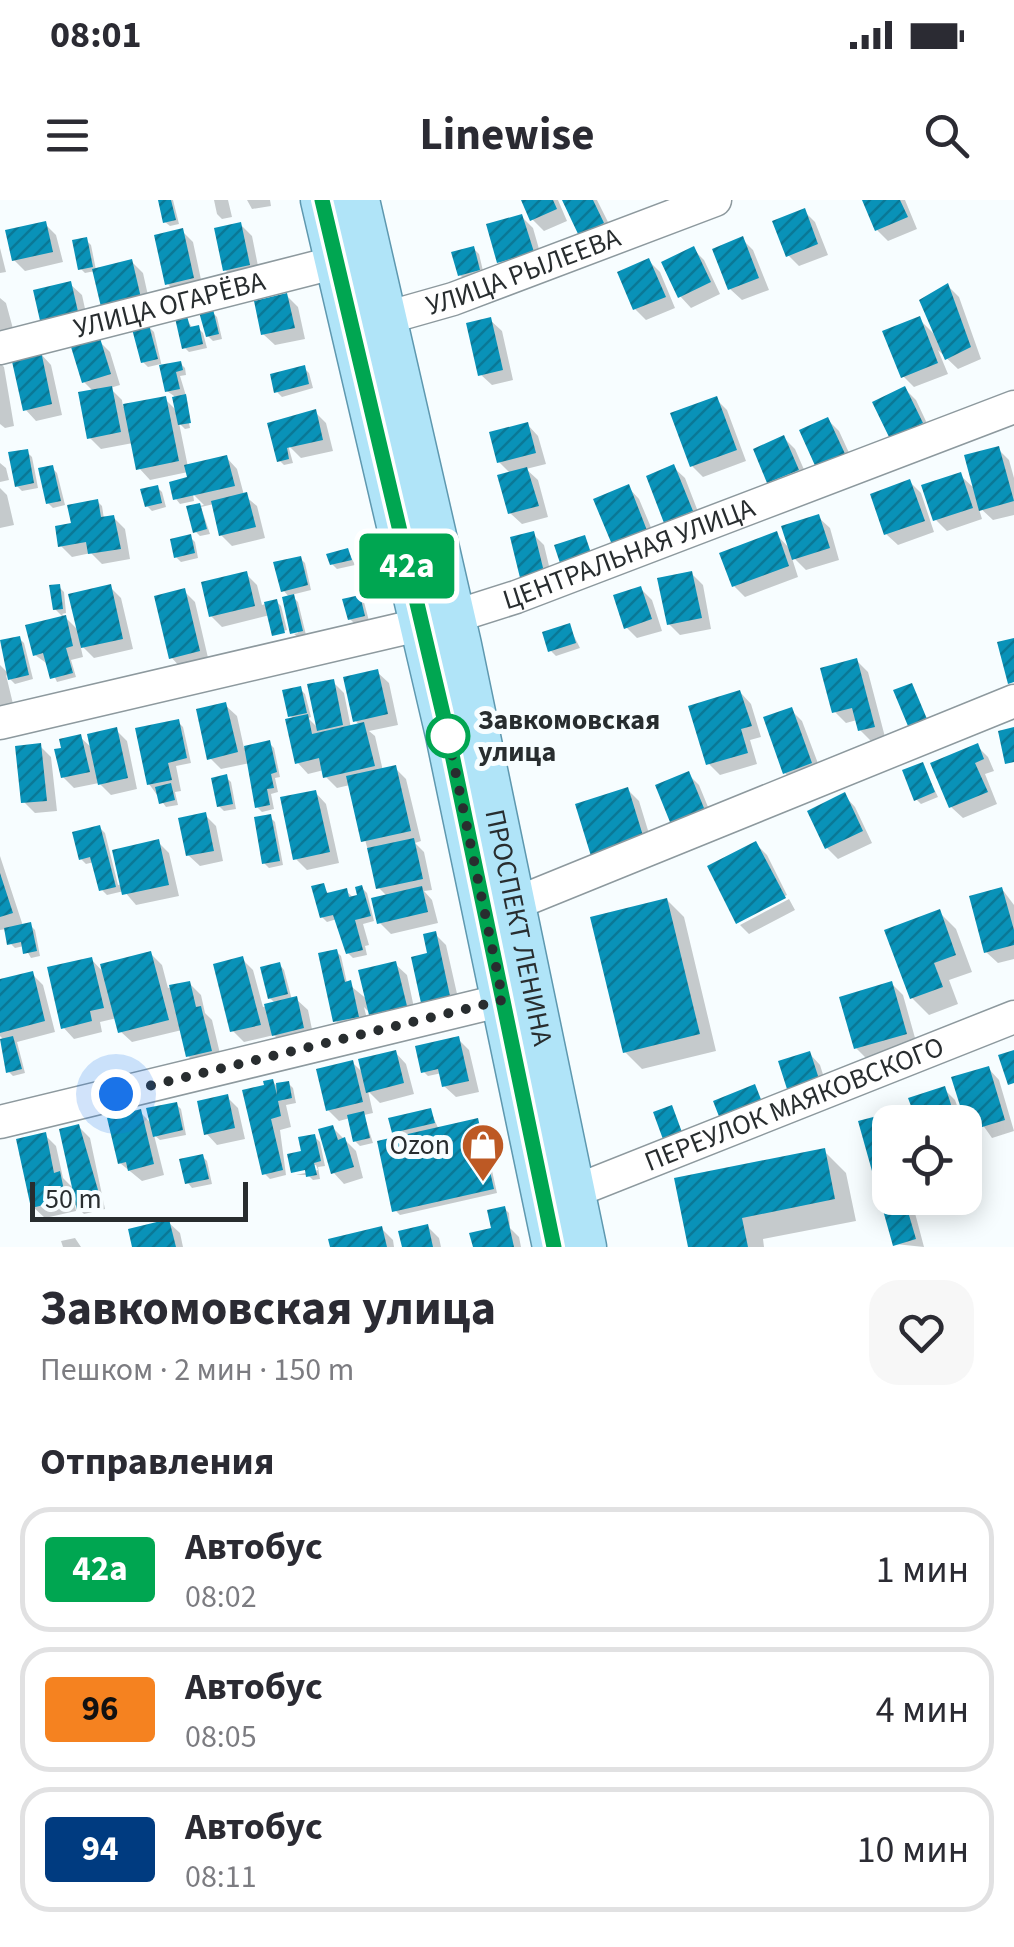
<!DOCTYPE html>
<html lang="ru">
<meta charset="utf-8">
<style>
:root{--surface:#fff;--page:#f7f7f7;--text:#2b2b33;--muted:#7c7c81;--line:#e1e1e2}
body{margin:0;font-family:"Source Sans 3",sans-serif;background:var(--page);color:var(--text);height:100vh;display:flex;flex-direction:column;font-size:38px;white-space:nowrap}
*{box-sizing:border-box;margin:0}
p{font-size:32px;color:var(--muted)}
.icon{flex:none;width:55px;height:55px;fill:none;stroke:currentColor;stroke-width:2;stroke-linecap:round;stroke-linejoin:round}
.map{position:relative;height:1047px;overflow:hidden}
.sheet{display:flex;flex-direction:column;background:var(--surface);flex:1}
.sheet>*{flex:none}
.badge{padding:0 20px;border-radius:8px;font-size:35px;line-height:65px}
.fabs{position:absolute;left:872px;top:905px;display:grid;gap:20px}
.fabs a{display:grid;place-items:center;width:110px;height:110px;border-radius:20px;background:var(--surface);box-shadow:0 5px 25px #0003;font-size:50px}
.scale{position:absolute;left:30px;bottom:25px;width:218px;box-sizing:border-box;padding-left:10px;border:5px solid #282d2f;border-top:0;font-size:28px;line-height:35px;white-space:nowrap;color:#282d2f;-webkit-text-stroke:8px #f7fdff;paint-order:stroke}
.you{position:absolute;width:50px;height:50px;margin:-25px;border:8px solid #fff;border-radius:50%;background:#1a73e8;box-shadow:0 0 0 15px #1a73e833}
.map>.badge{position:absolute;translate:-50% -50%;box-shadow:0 0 0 5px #fff}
h2{padding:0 40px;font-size:38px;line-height:90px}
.round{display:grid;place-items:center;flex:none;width:105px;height:105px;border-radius:30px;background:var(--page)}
.headline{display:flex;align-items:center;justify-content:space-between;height:170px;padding:0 40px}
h1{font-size:48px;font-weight:700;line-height:75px}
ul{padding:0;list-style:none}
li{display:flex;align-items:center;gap:30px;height:125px;margin:0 20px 15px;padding:0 20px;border:5px solid var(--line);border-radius:30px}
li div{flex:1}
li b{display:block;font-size:38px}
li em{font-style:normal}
li .badge{min-width:110px;font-weight:700;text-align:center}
.status{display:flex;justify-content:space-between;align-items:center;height:70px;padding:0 50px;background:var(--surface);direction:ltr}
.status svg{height:28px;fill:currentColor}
header{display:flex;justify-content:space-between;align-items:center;height:130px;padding:0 40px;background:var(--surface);font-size:45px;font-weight:700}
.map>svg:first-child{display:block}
</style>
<div class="status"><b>08:01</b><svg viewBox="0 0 49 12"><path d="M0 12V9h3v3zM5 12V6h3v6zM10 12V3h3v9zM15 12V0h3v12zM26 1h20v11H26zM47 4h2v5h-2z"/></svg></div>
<header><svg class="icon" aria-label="menu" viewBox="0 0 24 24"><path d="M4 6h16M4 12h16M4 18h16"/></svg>Linewise<svg class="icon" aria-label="search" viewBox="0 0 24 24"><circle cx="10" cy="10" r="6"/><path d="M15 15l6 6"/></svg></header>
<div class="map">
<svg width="1014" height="1047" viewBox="0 0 1014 1047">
<defs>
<pattern id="building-hatch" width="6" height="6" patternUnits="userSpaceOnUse" patternTransform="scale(2.5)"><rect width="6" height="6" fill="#0992b8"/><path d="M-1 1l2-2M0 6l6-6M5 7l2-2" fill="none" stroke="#0a7896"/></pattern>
</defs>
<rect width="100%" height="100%" fill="#f7fdff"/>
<path fill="#0003" d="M160,0H173L179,24L170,26L165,22Z
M214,0H228L232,17L222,19L217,14Z
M247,0H270L271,6L252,9Z
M524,0H558L567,21L544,31L533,20Z
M564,0H597L614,34L592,45Z
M864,0H905L917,29L888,41L877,30Z
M804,11L815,22L828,55L799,66L788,55Z
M522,17L533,28L543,63L510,73L499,62Z
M45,24L56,35L63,62L25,71L14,60Z
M241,25L252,36L260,76L237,81L225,70Z
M182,31L193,42L203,89L178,95L167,83Z
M742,39L753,50L769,90L742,100L730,89Z
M86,40L91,45L96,70L132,62L143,73L151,109L95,71L85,73L80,68Z
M0,48L6,72L0,73Z
M474,49L479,54L484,75L465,80L460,75Z
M693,49L704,60L720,94L691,108L680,96Z
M649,61L660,72L675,108L646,120L635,109Z
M70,84L82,95L89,127L43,124Z
M948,86L959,97L981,159L958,169L938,150L948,174L914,187L903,176L919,119L937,137Z
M287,96L298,107L305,139L275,145L263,134Z
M0,98L6,103L15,136L0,138Z
M212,112L217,117L222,139L213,141L208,136Z
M186,118L193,129L198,128L203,133L207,148L189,152L184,147Z
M490,120L502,131L513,180L492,185L480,174Z
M149,127L154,132L162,167L180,163L185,168L186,175L180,176L187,199H184L190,228L185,229L179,223L188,267L226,257L237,269L244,295L257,306L265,338L232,346L221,335L214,304L201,307L210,334L200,336L195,331L189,308L204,305L193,294L194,301L180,304L176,299L191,286L188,272L150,280L139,268L133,243L101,249L90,238L94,192L84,182L99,141L110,152L120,185L110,188L122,200L123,207L165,199L177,211L174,196L167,191L161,164L148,167L143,162Z
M40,153L51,165L62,215L36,221L25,209Z
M0,163L4,167L14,226L5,228L0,224Z
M304,168L309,173L313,188L282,197L277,192Z
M905,189L916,200L932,234L903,248Z
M716,199L727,210L746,261L703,277L692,266Z
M315,212L326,223L333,251L301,258L288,245L293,263L284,265L279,260L270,224Z
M828,220L839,231L856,268L830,279Z
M527,224L538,236L546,264L526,269L538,280L548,317L522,324L510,313L511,274L499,262Z
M784,238L795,249L809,281L781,293L770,282L756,250Z
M998,249L1009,260L1014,278V315L993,320L978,306L982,319L947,331L936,320L960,275L977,291Z
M27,252L32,257L38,288L22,291L17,286Z
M0,263L6,268L9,280L0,282Z
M673,267L685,278L702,322L677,332L666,321Z
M52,268L57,273L65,305L53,308L48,303Z
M910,282L921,293L934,332L898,345L886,334Z
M157,287L162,292L166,307L152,311L147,306Z
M628,287L639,299L658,344L596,300Z
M0,288L7,295L14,325L0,328Z
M97,301L102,306L104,319L113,317L125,329L130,359L102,364L91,353L72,357L61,346Z
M818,317L830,328L839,360L806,370L791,355L798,377L745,397L734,386L776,334L791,350Z
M533,334L544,345L555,391L524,384Z
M190,337L195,342L198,358L181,362L176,357Z
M348,351L355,365L337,369L332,364Z
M300,358L305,363L311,390L291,395L298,402L306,435L298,437L294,434L298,433L290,398L283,390Z
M246,374L257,385L262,405L276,401L281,406L287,430L274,433L270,415L222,427L211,416Z
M692,374L703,385L711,429L680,435L669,424Z
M59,387L64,392L66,413L62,414L80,432L110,387L121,398L133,449L94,458L80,444L83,457L71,460L76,477L57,482L49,465L35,455L64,418L55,409Z
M641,389L652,400L662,431L637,438L626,427Z
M184,391L195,402L209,462L182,469L171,457Z
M359,397L364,402L369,421L355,424L350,419Z
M569,426L580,448L556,456L551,451Z
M19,438L24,443L33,479L15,484L6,475L15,512L0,516V465L9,474Z
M857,461L868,472L885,537L871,541L860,530L857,520L846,523L835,512Z
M377,472L389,483L398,525L369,531L375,536L383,571L395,568L406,579L421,641L415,643L424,652L432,690L424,691L432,700L438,723L391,734L380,723L388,697L378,687L350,585L337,588L326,577L324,570L308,574L297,562L294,520L290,515L300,489L305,494L311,517L308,518L319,529L333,482L344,493L351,528L360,526L355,520Z
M740,492L751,504L761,537L750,540L757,564L720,575L709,564Z
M225,505L237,516L244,548L269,543L274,548L280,577L275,578L278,592L271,594L274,609L262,612L257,607L250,563L221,569L210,558Z
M791,510L802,521L822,574L796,584L785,573Z
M178,522L183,527L191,563L176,566L181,591L175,592L178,605L166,607L149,584Z
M116,530L127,541L137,589L111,595L99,583L74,588L63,577L80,537L93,549Z
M40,546L51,557L57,611L35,613L24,602Z
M977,546L988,557L994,571L985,574L997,604L963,618L951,607Z
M922,564L938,597L921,604L916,599Z
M688,574L699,585L715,624L685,636Z
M226,577L231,582L236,609L224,611L219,606Z
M628,590L639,601L654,650L605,666Z
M315,592L326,604L339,663L307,670L296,659Z
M844,595L855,607L872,643L838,659L827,648L810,612Z
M205,615L216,626L223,661L200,666L188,655Z
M270,617L275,622L283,665L269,668L264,663Z
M100,628L105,633L118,685L122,684L158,642L169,653L179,696L136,705L124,691L107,695L102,690L94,662L86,664L81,659Z
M756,644L767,655L787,695L739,720V723L710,668Z
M0,656L23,726L30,725L35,730L40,756L31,758L24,746L15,748L10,743L6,729L0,730Z
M323,686L329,695L346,691L354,698L360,697L362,688L367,693L374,721L363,724L369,745L365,746L367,755L353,758L348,753L337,719L327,722L322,717Z
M1002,689L1014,705V759L998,763L986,752Z
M789,699L795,710L749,734L740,725Z
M667,700L684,717L716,851L642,869L625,852Z
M939,712L956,729L972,772L949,780L958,804L929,815L912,798Z
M435,734L446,745L460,807L435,813L423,801Z
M336,751L341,756L347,783L368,800L395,764L407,775L416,817L382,825L364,807L369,827L347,832L336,821Z
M150,753L162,765L168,788L189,783L201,795L205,813L212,820L222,862L199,867L188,856L182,830L132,842L120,831L117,818L100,822L102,832L74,839L63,827L91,759L105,774Z
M242,759L253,770L263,807L276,804L270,798L280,765L284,770L292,800L296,799L308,810L314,839L285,846L274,835L244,842L233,831Z
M32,774L43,785L55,832L17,842L25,873L13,876L8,871L4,840L0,836V782Z
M892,784L903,795L917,845L867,859L856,848Z
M458,839L469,850L479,892L456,897L444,886L442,873L428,876L423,871Z
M395,852L406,864L414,894L380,903L368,891L373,913L364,915L373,943L360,946L355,941L350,918L339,921L328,910L353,863L365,875Z
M809,853L820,865L828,890L800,899L789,888Z
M988,868L999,880L1014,931L992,938L980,921L975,922L964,911Z
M272,881L277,886L288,883L293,888L296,903L286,905L291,927L280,930L286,975L270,979L265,974L267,887Z
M944,889L955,900L963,922H919L912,900Z
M227,897L238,908L245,939L217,945L206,933Z
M176,904L181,909L186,935L160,940L154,935L164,975L142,981L120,963L140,912L152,924Z
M430,910L439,930L477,921L482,926L497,993L400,1015L395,1010L401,938L394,932Z
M880,917L890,927V998H911L924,1047L895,1044Z
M79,927L90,938L105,1009L84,1014L75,1005L76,1011L45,1018L33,1007L45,935L56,946L63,978L74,989Z
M332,927L356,951L363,978L344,984L333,972Z
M315,937L320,942L325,966L318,967L320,979L313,980L308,975H296L318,970L316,965L293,970Z
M824,951L846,973L856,1021L763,1039L764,1047H690Z
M202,956L207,961L212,984L192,988L188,983Z
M504,1008L509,1013L510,1028L519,1037L521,1047H475L496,1029Z
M168,1022L180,1033L183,1047H135Z
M428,1027L439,1038L441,1047H404Z
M382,1029L393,1040L394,1047H333Z
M75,1038L81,1047H63L61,1041Z"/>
<path fill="url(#building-hatch)" d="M158,0H171L176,20L163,23Z
M521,0H553L557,9L530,21Z
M562,0H593L604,23L579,36Z
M862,0H900L908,17L875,31Z
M805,8L818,44L786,57L772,21Z
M522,14L534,52L497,63L486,24Z
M46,21L53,52L12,61L5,30Z
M241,22L250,65L223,71L214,28Z
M183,28L194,78L165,85L154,35Z
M743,36L759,78L728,90L712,49Z
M87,37L93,67L78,70L72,40Z
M474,46L480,70L458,76L451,52Z
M694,46L711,82L678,98L661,62Z
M649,58L666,97L633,110L617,72Z
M132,59L141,98L101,107L92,69Z
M71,81L79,116L41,125L33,90Z
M948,83L971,147L945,160L919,100Z
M287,93L295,128L261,135L254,101Z
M213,109L219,134L206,137L199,112Z
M187,116L190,127L199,125L203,144L182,149L175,118Z
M920,116L938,163L901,178L882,131Z
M491,117L503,170L478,176L466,123Z
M149,125L158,159L141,163L132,129Z
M100,138L111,174L82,183L71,147Z
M41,151L52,204L23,211L11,157Z
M181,161L183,170L176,172L180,189L165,192L159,165Z
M305,165L309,184L274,193L270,174Z
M112,186L121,232L87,239L78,192Z
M905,186L923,223L890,239L872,202Z
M186,194L191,223L178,225L172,197Z
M166,196L179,261L136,270L123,204Z
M717,196L737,250L690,267L670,213Z
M316,209L323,240L287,248L289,259L277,262L267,223Z
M828,217L846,256L817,270L799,230Z
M528,222L536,253L497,263L489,232Z
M784,235L799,270L767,283L753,249Z
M999,246L1014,301L979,311L964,255Z
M28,249L34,283L15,287L8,252Z
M227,255L235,286L173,300L169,282L187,277L184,265Z
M674,264L693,311L664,323L646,276Z
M53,265L61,301L46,304L38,268Z
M527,267L539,306L508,314L497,275Z
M961,272L973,308L933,321L921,285Z
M910,279L925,321L884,335L870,294Z
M629,284L648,333L613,347L593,299Z
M158,285L162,303L145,307L140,289Z
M247,292L256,327L219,336L211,301Z
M98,299L101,317L114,315L121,349L88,354L86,342L58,347L55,326L71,323L67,305Z
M200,303L207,329L193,333L186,306Z
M819,314L830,348L792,360L781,326Z
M534,331L546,380L522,386L510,337Z
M777,331L789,366L732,387L719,353Z
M191,334L195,353L174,358L170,339Z
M585,335L593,359L562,369L554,345Z
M348,348L352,360L330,365L326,354Z
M301,356L308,385L281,392L273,362Z
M247,371L255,406L209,417L201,382Z
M692,371L702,418L667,425L657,378Z
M60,384L63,409L53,410L49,385Z
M111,384L123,439L81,448L68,394Z
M641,386L652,419L624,429L613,395Z
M185,388L200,451L169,459L154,396Z
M294,394L303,431L290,434L282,397Z
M360,395L365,416L348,420L342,399Z
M277,399L285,433L272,436L264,402Z
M66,415L73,446L66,448L73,473L50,479L43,453L33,456L25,425Z
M570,423L576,443L548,452L542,432Z
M20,436L29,475L8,480L0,440Z
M1014,438V482L1008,484L997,442Z
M857,458L875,527L858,531L852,508L832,513L820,468Z
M378,469L388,514L353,522L343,477Z
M334,479L343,525L317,531L307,484Z
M912,483L927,519L908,526L893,490Z
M301,486L307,513L288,517L282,490Z
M740,490L752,526L741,529L748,553L706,565L688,506Z
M226,502L238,552L207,560L196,509Z
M792,507L812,563L783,574L763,517Z
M308,514L312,534L364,522L375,566L323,578L319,558L295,564L285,519Z
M179,519L187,558L168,563L172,580L147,585L135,528Z
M117,527L128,578L98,585L87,534Z
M1014,527V562L1005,564L998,531Z
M81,534L90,572L61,578L54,549L61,548L59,539Z
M270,540L277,572L271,574L274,588L267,589L270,605L255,608L244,546Z
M41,543L47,601L21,603L15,546Z
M978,543L984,559L975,563L988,592L949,608L930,563Z
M923,562L935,592L914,601L902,570Z
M396,565L411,631L361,642L346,576Z
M689,571L706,613L672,627L655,585Z
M227,574L233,604L217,607L211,578Z
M171,583L175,600L159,604L155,587Z
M628,587L644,639L591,656L575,604Z
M316,590L330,652L293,660L280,597Z
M845,592L863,631L825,649L807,611Z
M206,612L214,651L186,656L178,618Z
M271,614L280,661L262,664L254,617Z
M100,625L116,687L99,691L90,657L79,660L72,632Z
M414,638L423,679L376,689L367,648Z
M159,639L169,685L122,695L112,650Z
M756,641L786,698L736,724L707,666Z
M0,673L13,713L0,717Z
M324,683L327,693L347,688L349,697L357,695L355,687L362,685L371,716L355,720L363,750L346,754L333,715L320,718L311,686Z
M422,686L428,712L377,724L371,698Z
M1002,687L1014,730V745L984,753L969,696Z
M667,698L700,834L623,853L590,717Z
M940,709L956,755L934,763L943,787L910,799L884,730Z
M31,722L37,751L23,754L21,742L7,745L4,728Z
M436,731L450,796L421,803L411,757L427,753L423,734Z
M337,749L345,782L351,780L359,817L333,822L318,753Z
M151,751L169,820L118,833L100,764Z
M243,756L261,825L230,832L213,764Z
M92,757L104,808L90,811L92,821L61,829L47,767Z
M396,761L407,806L369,815L358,770Z
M280,762L288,794L268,799L260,767Z
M33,771L45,821L0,833V779Z
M190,781L196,807L201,806L212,851L186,857L169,785Z
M892,781L907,834L854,849L839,797Z
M297,796L304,828L272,836L264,804Z
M13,836L22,869L6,873L0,839Z
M459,836L469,881L442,887L438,869L421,873L415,846Z
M396,850L404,883L366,893L358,859Z
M1014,850V883L1008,885L998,855Z
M810,851L819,879L787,889L778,861Z
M353,860L363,902L326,911L316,869Z
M989,866L1005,920L979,928L974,909L962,912L951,877Z
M273,879L277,895L276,883L289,881L292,898L278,901L281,916L271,919L283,970L262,975L242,890L264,885L263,881Z
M755,884L762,902L720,919L713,901Z
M945,886L956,920L917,922L908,898Z
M228,894L235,928L204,935L197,901Z
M177,902L183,930L153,937L146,908Z
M672,905L683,935L664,942L653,912Z
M431,908L435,923L392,933L388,918Z
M141,909L154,964L128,971L126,962L118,964L107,918Z
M364,911L370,938L353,942L347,915Z
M881,915L890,947V998H904L916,1039L893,1046L858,921Z
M478,918L494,989L392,1012L377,941Z
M79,924L102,1004L77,1010L59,929Z
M333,925L338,940L345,937L354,967L331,974L318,929Z
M46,932L54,973L60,971L66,1000L31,1008L16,939Z
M315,934L321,961L314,963L317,975L306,977L305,970L291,973L287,954L301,951L298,937Z
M825,948L835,999L742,1018L748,1047H688L674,978Z
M203,954L209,979L185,984L179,959Z
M505,1006L514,1047H473L469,1033L491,1028L487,1010Z
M169,1019L176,1047H132L128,1029Z
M428,1024L433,1047H402L398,1031Z
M382,1026L387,1047H330L328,1039Z"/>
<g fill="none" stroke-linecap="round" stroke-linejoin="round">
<g stroke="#8d999e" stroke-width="35">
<g id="minor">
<path id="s1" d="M386,118L453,99L715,0"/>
<path id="s2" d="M0,148L337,62"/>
<path id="s3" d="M0,523L453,417L516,397L1014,207"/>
<path d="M514,704L1014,501"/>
<path d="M0,922L503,800"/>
<path id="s4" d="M573,992L1014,817"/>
</g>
</g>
<g stroke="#5e98af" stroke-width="45">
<g id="major">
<path d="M322,0L447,535L554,1047"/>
<path id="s5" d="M358,0L460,445L585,1047"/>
</g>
</g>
<use href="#minor" stroke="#fff" stroke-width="32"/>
<use href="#major" stroke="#b0e4f8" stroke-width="42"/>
</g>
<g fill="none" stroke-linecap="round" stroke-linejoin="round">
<g stroke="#fff" stroke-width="22">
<path id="line" d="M322,0L448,535L554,1047"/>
</g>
<use href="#line" stroke="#00a651" stroke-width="15"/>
<path stroke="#282d2f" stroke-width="10" stroke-dasharray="0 18" d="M116,894L503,800L448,536"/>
</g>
<defs>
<g id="shop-pin" transform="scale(2.25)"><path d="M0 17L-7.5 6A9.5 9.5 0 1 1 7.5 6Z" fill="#bd5924" stroke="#f7fdff"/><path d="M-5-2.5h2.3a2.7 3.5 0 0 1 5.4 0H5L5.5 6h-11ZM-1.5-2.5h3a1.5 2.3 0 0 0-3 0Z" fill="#fff"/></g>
</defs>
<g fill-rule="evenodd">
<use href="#shop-pin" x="483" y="945"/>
</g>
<circle fill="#fff" stroke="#00a651" stroke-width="5" cx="448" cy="536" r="20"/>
<g text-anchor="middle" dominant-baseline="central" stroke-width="10" stroke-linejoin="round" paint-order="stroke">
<g font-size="28" fill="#282d2f" stroke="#f7fdff">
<text stroke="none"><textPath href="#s1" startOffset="145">УЛИЦА РЫЛЕЕВА</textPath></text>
<text stroke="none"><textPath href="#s2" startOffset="175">УЛИЦА ОГАРЁВА</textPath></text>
<text stroke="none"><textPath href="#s3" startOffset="652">ЦЕНТРАЛЬНАЯ УЛИЦА</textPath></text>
<text stroke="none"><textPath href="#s5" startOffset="745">ПРОСПЕКТ ЛЕНИНА</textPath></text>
<text stroke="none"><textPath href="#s4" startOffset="238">ПЕРЕУЛОК МАЯКОВСКОГО</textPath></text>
</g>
<g font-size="28" font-weight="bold" fill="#282d2f" stroke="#f7fdff" text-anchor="start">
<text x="478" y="520">Завкомовская<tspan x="478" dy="32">улица</tspan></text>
</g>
<g font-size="28" fill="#282d2f" stroke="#f7fdff" text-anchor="end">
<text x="450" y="945">Ozon</text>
</g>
</g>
</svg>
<div class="fabs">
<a><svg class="icon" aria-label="locate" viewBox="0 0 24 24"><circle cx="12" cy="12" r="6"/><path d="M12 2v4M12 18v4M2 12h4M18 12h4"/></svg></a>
</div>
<div class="scale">50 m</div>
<div class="you" style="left:116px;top:894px"></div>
<b class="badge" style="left:407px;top:366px;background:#00a651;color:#fff">42a</b>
</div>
<section class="sheet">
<div class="headline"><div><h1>Завкомовская улица</h1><p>Пешком · 2 мин · 150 m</p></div><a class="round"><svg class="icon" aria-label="heart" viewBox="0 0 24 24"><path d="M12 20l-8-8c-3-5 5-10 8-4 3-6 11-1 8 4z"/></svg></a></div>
<h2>Отправления</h2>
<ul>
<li><span class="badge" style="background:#00a651;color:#fff">42a</span><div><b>Автобус</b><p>08:02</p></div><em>1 мин</em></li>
<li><span class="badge" style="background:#f58220;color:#111">96</span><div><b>Автобус</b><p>08:05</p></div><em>4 мин</em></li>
<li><span class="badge" style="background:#003b80;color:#fff">94</span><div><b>Автобус</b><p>08:11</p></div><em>10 мин</em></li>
</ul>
</section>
